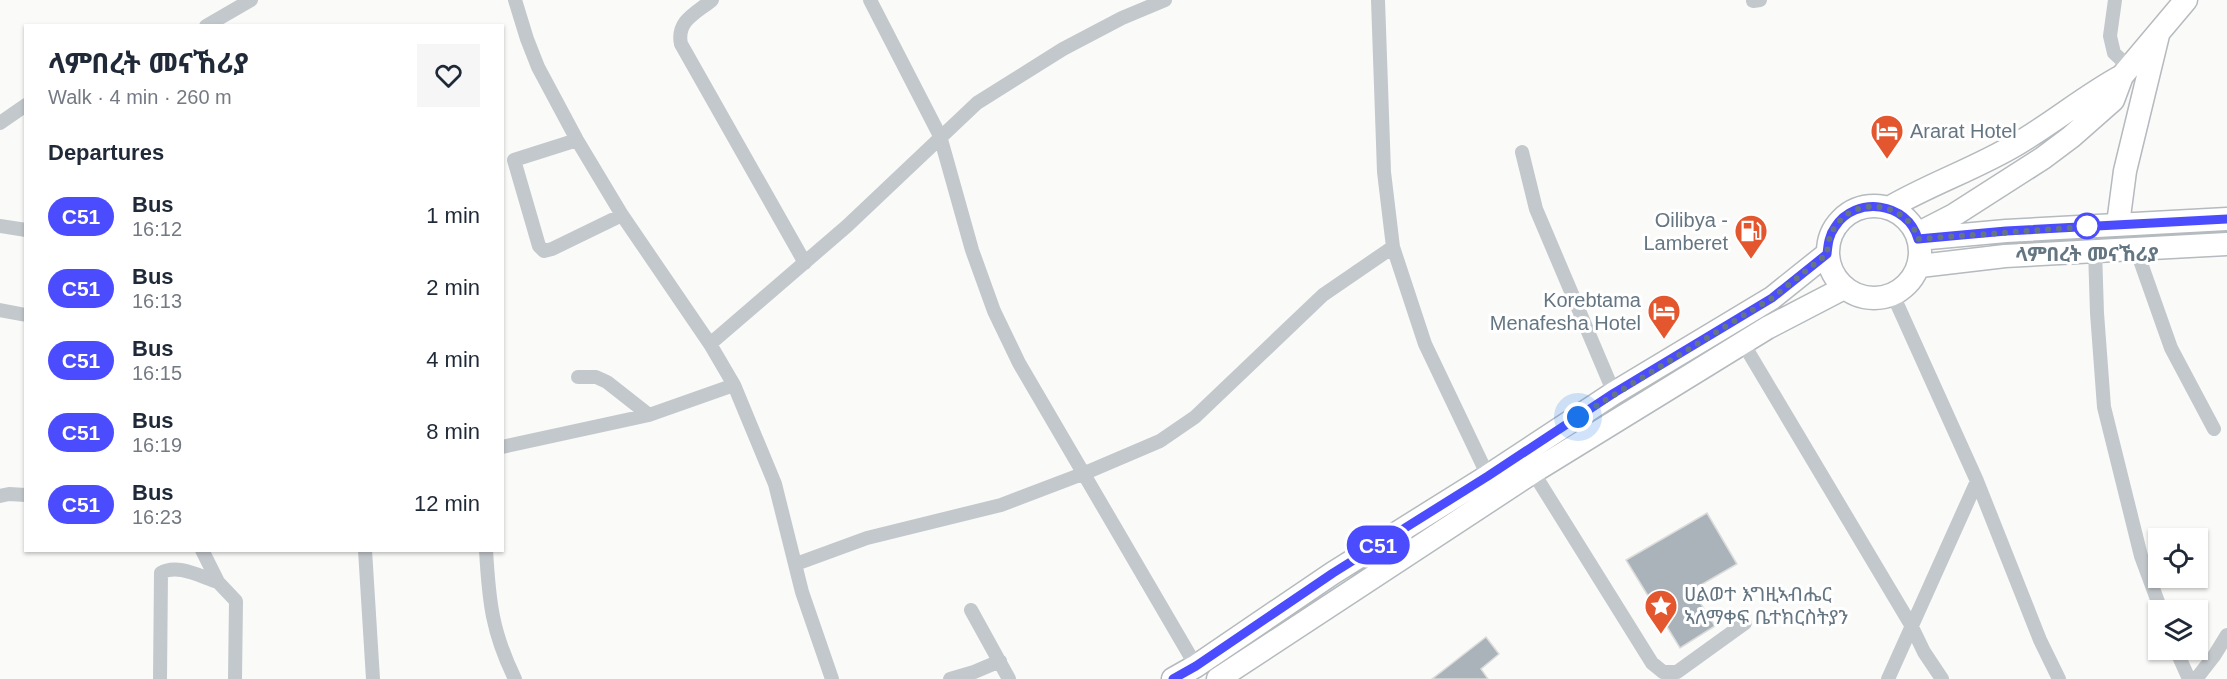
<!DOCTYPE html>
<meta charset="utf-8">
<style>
:root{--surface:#fff;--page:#f6f6f7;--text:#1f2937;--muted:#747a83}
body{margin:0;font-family:Helvetica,"Noto Sans Ethiopic",sans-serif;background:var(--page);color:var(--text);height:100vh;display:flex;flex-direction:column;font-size:22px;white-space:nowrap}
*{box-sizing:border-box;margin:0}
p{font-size:20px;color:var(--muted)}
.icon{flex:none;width:33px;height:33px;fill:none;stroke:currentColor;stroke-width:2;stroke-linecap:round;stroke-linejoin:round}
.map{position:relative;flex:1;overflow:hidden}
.details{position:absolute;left:24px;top:24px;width:480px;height:528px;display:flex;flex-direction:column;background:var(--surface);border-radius:0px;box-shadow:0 2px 4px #0004}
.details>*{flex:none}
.badge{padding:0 12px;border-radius:20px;font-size:21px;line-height:39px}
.tools{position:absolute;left:2148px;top:528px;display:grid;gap:12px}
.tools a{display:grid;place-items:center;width:60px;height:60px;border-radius:0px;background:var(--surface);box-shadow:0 2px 4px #0004;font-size:30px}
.you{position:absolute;width:30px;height:30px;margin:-15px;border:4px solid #fff;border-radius:50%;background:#1a73e8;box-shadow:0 0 0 9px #1a73e833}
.map>.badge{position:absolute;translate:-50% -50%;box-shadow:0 0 0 3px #fff}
h2{padding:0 24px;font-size:22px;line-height:54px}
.round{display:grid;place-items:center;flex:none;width:63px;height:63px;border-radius:0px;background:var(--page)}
.summary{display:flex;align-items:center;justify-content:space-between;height:102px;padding:0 24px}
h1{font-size:28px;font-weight:700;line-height:45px}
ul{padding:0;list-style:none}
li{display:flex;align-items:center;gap:18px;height:72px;padding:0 24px}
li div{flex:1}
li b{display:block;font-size:22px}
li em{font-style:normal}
li .badge{min-width:66px;font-weight:700;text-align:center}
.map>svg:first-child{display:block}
</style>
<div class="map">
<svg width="2227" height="679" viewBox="0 0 2227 679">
<rect width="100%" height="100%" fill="#fafaf8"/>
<path fill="#aab3b9" stroke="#dcdcda" stroke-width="1.5" d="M1707,513L1737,564L1692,590L1715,626L1680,648L1626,560Z
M1486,637L1499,654L1481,669L1488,679H1432Z"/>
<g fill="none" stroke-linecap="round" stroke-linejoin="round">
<g stroke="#b5babe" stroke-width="25">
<path id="primary" d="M1828 252a46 46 0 1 1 92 0a46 46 0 1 1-92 0Z
M1889,208C1930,184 1975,169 2017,144C2053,123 2085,96 2122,76
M2118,224L2125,171L2158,35
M1917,234L1954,215L2043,158L2071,137L2113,100L2122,76L2186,0
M1918,239L2006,231L2227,219
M1920,266L2005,256L2227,244
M1173,679L1196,666L1333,573L1488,476L1614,393L1772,298L1827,254
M1218,679L1533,472L1767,328L1844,288"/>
</g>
<path stroke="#c3c8cc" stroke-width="14" d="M515,0L527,39L538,67L577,140L622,215L710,344L734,385L775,484L802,592L832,679
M712,0C696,13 676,21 681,44L805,263
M870,0L940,136L972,250L994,311L1019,363L1196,666
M1378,0L1384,172L1393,247L1425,344L1488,476
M2115,0L2110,36L2114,53L2129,67
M1753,1L1760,0
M206,26L251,0
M0,123L26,105
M577,140L514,160L539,246L544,251L552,249L622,215
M1522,152L1536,209L1614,393
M0,226L26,230
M2136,249L2171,348L2214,429
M2095,250L2097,313L2104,407L2141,556L2161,610
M1893,295L1977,481L2040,640L2059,679
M0,310L26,315
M1743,343L1911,625L1924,652L1942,679
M710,344L847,226L977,103L1063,49L1122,18L1165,0
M578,377H596L607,382L649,415
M502,447L649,415L734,385
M1533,472L1652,663L1663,672H1677L1745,623
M0,496L9,494L26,495
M202,550L218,582L236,601L235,679
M365,550L373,679
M486,550C489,602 492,632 515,679
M796,564L867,538L1001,505L1085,473L1160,441L1195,417L1323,295L1393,247
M971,610L1009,679
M2176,650L2189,679
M160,679L161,573C177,563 201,577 218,582
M950,679L974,672L1000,661
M1888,679L1977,481
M2196,679L2214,656L2227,635"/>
<use href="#primary" stroke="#fff" stroke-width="22"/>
</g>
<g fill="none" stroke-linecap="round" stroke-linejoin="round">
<g stroke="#fff" stroke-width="14">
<path id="line" d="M1173,679L1196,666L1333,573L1488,476L1614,393L1772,298L1827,254C1828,244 1829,235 1835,227C1855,195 1908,202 1918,239L2006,231L2227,219"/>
</g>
<use href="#line" stroke="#4c4cff" stroke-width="9"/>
<path stroke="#657683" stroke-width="6" stroke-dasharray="0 10.8" d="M1578,417L1772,298L1827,254C1828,244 1829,235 1835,227C1855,195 1908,202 1918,239L2096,226H2087"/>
</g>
<defs>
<g id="hotel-pin" transform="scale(1.725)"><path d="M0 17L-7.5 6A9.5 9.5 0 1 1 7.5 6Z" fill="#e4572e" stroke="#fff"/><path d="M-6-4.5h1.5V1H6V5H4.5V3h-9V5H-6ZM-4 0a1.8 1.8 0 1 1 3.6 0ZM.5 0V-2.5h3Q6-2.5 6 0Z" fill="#fff"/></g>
<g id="fuel-pin" transform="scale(1.725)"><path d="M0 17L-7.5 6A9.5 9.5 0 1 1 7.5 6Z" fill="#e4572e" stroke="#fff"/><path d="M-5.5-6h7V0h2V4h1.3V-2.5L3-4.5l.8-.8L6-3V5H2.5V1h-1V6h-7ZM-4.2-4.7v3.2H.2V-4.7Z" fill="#fff"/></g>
<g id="sight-pin" transform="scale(1.725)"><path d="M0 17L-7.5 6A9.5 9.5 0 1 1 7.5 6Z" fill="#e4572e" stroke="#fff"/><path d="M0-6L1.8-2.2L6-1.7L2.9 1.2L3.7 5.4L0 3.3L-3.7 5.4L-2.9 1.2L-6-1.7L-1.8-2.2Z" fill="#fff"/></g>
</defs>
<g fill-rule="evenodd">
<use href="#hotel-pin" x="1887" y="131"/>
<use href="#fuel-pin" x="1751" y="231"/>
<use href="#hotel-pin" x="1664" y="311"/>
<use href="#sight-pin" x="1661" y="606"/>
</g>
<circle fill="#fff" stroke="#4c4cff" stroke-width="3" cx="2087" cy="226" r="12"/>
<g text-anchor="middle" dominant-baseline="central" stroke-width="6" stroke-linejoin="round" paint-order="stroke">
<g font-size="20" fill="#657683" stroke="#fff" text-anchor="start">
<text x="1910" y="131">Ararat Hotel</text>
<text x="1728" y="220" text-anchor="end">Oilibya -<tspan x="1728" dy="23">Lamberet</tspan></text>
<text x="1641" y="300" text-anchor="end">Korebtama<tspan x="1641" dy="23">Menafesha Hotel</tspan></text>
<text x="1684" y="594">ሀልወተ እግዚኣብሔር<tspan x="1684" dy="23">ኣለማቀፍ ቤተክርስትያን</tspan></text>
</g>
<g font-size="20" font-weight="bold" fill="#657683" stroke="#fff">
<text x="2087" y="254">ላምበረት መናኸሪያ</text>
</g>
</g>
</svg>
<div class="tools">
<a><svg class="icon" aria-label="locate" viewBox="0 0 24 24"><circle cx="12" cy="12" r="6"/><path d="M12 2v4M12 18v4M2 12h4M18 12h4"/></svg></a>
<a><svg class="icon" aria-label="layers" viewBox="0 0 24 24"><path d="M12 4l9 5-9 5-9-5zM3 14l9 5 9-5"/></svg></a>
</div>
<div class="you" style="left:1578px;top:417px"></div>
<b class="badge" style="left:1378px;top:545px;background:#4c4cff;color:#fff">C51</b>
<section class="details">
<div class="summary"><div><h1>ላምበረት መናኸሪያ</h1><p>Walk · 4 min · 260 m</p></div><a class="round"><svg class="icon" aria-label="heart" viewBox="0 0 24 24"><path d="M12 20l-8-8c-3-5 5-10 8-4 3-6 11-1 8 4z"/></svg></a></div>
<h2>Departures</h2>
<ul>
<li><span class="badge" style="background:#4c4cff;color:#fff">C51</span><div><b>Bus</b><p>16:12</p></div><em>1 min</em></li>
<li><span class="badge" style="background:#4c4cff;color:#fff">C51</span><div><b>Bus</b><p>16:13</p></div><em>2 min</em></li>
<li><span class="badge" style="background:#4c4cff;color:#fff">C51</span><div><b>Bus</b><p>16:15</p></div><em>4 min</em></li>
<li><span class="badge" style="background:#4c4cff;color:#fff">C51</span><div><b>Bus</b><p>16:19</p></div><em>8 min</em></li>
<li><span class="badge" style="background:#4c4cff;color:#fff">C51</span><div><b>Bus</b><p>16:23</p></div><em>12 min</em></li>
</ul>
</section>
</div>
